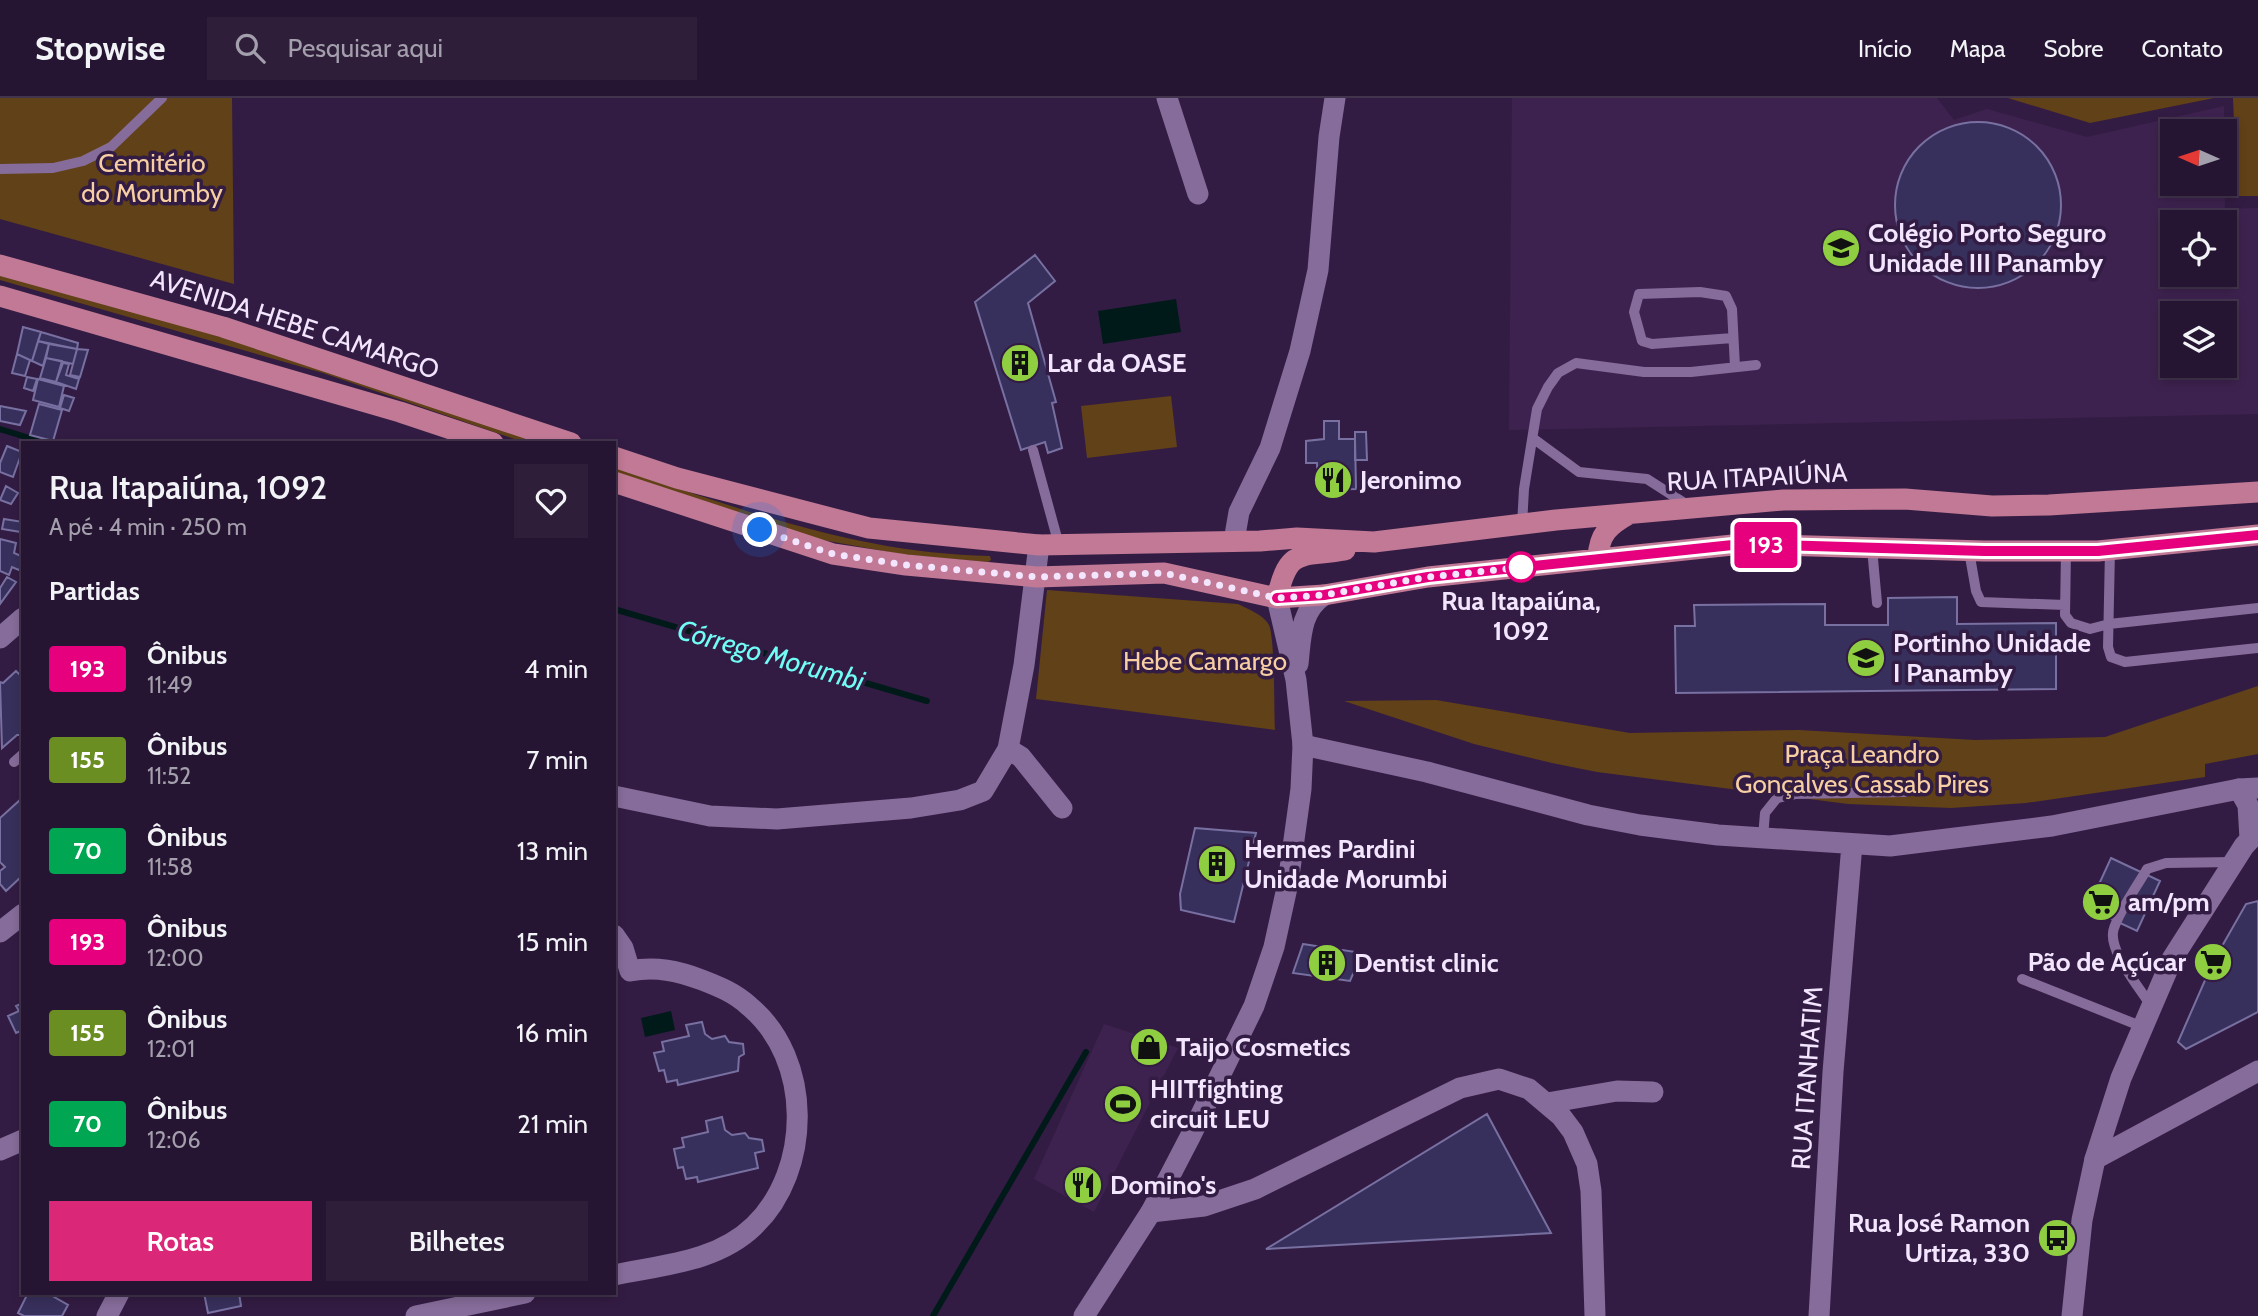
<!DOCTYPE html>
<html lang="pt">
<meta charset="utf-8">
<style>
:root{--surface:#261532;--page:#2e1e3a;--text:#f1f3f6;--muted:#a49fac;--line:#42344d;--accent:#db2777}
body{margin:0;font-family:Cabin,sans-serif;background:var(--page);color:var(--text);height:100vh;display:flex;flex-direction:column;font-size:26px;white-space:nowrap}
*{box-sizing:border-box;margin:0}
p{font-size:23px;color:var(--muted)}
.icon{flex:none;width:38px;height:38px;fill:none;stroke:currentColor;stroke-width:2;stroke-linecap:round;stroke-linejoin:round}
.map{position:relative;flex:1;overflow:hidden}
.details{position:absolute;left:21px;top:343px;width:595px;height:854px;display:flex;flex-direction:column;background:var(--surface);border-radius:0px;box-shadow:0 4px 10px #0003,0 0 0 2px var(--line)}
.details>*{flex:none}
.badge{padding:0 14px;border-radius:5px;font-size:24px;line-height:46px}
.needle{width:46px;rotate:273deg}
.controls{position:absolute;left:2160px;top:21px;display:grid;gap:14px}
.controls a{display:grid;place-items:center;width:77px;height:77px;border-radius:0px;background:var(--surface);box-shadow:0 4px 10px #0003,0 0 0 2px var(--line);font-size:35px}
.you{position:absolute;width:35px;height:35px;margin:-18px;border:5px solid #fff;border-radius:50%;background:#1a73e8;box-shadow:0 0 0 10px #1a73e833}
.map>.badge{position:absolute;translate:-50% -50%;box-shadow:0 0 0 4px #fff}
h2{padding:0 28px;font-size:26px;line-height:63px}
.round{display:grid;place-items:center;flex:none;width:74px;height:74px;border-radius:0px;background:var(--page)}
.head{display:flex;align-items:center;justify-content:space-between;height:119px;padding:0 28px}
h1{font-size:33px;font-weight:600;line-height:52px}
.primary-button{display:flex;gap:14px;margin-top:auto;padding:14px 28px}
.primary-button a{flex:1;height:80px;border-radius:0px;background:var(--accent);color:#fff;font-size:28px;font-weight:600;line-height:80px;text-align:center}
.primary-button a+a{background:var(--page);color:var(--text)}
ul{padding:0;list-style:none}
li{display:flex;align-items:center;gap:21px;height:91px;padding:0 28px}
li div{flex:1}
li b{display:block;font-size:26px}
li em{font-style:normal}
li .badge{min-width:77px;font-weight:700;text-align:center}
header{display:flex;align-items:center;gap:42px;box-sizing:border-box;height:98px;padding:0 35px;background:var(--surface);border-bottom:2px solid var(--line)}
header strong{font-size:33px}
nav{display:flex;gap:38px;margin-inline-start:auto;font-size:24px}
.search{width:490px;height:63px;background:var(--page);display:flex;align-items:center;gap:18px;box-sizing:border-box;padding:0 24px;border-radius:0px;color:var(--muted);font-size:26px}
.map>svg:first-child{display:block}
</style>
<header>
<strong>Stopwise</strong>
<div class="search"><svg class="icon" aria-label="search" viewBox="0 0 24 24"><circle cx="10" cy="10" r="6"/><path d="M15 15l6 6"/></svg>Pesquisar aqui</div>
<nav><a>Início</a><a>Mapa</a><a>Sobre</a><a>Contato</a></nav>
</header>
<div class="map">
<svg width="2258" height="1218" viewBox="0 0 2258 1218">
<rect width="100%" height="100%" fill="#331c43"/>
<path fill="#3d224f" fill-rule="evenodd" d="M1512,0H1937L1954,22L1987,11L2087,39L2224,8L2225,111L2258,110V316L1509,332ZM2172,33H2224V86H2172ZM2172,124H2224V177H2172ZM2172,215H2224V268H2172Z
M1104,926L1178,950L1094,1114L1034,1081Z"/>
<path fill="#614117" d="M0,0H232L234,186L0,121Z
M2008,0H2214L2090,25Z
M2233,0H2258V98H2237Z
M0,176L289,258L543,345H526L323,275L0,182Z
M1171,298L1177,349L1087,360L1081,308Z
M614,369C737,410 858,456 990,458L991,462L988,464L906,457L817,441L614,375Z
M1047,492L1238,506C1248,511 1264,517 1269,527C1275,540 1274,613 1275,632L1036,601Z
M2258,588V656L2205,666V679L2026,705L1951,710L1848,706L1597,674L1552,665L1474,646L1344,603L1436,602L1630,635L1799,632L1975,642L2105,639Z"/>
<path fill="#001a19" d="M1176,201L1181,234L1103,246L1098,213Z
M671,913L675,932L645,939L641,920Z"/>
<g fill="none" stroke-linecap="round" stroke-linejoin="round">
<path stroke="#001a19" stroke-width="6" d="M0,331L46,345
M614,511L927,603
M933,1218L1086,954"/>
</g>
<path fill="#38305c" stroke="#7770a1" stroke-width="2" d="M1895 107a83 83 0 1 1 166 0a83 83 0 1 1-166 0Z
M1035,157L1055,183L1028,205L1056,304L1052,305L1062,350L1048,355L1045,344L1021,352L975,204Z
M23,229L41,234L32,263L17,256Z
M41,234L78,245L77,251L38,243Z
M38,243L49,246L43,268L32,263Z
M49,246L77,251L73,266L46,260Z
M77,251L88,252L80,279L70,277Z
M17,256L30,262L25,278L12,275Z
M46,260L62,263L56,284L40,280Z
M63,265L69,266L66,277L79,281L76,291L56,284Z
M27,279L37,281L33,293L24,290Z
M38,281L64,288L59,309L33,302Z
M64,297L74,300L69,313L60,310Z
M39,306L62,312L53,343L30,337Z
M0,308L26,313L20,327L0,323Z
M1324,323H1339V341H1355L1356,391L1318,392L1317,365H1306V343L1324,341Z
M1355,334H1366L1367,362H1355Z
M7,348L22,354L13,379L0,374V365Z
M6,388L18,395L11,406L0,402Z
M4,421L23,424L21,434L2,431Z
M0,441L16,445L14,455L23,459V467L19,472L12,469L9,477L0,473Z
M7,479L16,484L0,506V490Z
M1957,499V526L2056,525V591L1676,595L1675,528H1695L1694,507L1825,506V527H1888V500Z
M16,573L23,580V637H17L2,650L0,584L3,585Z
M20,702L23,705V777L6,793L0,786V773L5,769L0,764V720Z
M1195,730L1256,735L1234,824L1181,812L1180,796Z
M2111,760L2160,783L2137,833L2088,810Z
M2258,803V914L2186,951L2178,944L2213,864L2246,806Z
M1303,846L1362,855L1350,883L1293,875Z
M23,905V932L16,935L8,918L19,913L16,908Z
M702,924L705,936L712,941L725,938L729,944L743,946L744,956L739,959L738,973L678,987L677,982L667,984L664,972L659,973L654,955L664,953L662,944L689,938L686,927Z
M1487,1016L1551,1135L1266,1151Z
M722,1019L725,1032L732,1037L745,1035L749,1040L762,1042L764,1053L755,1055L758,1070L698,1084L697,1079L686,1081L683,1069L678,1070L674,1051L684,1049L682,1040L708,1034L706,1023Z
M28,1195H47L68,1207L62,1218H24L18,1215Z
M204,1195H239L241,1208L208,1215Z"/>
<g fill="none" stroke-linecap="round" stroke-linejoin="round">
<path stroke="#866c9a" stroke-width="10" d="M0,71L53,70L83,63L111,49L162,0
M1733,240L1652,246L1642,243L1634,214L1639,196L1700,194L1726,198L1732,211L1735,269
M1534,341L1579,374L1647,381L1689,408
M1033,352L1059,447
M1522,427L1524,391L1537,311L1548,289L1558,275L1576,265L1644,274H1691L1756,267
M1872,450L1877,505
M2110,452L2108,549L2111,559L2125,564L2258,550
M1969,453L1976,493L1981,504L2065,507
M2066,453L2065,517L2071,525L2090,531L2109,526L2258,510
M14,664L23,656
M1763,739L1765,715L1777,700L1795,696L1905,694
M2022,881L2143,929
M2151,908C2140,890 2106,851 2114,830C2121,810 2136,790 2147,771L2166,765L2233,764"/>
<path stroke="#866c9a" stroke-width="21" d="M1167,0L1198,96
M1234,443L1239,414L1270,350L1300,253L1318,172L1329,39L1335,0
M1039,447L1024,567L1008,651L1021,659L1062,710
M0,540L23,520
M1303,647L1427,674L1588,717L1640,727L1718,737L1890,748L2052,728L2239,691L2258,690
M614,698L710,718L777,721L911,710L960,702L983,693L1008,651
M0,834L23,816
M614,837L623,850L630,873C656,868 678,873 702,882C720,889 735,895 749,908C813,961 812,1072 754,1128C717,1164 662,1167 614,1177
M1547,1005L1617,993L1653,994
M0,1052L23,1042
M2095,1061L2258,973
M1151,1114L1204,1108L1255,1091L1460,990L1499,981L1529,991L1561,1018L1573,1034L1587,1066L1591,1093L1595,1218
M107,1218L119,1195
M416,1218L525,1195
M1819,1218L1833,974L1852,746"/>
<path stroke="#866c9a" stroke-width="21" d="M1298,566C1301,539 1300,513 1324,497
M2239,691L2248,707L2250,741
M1084,1218L1151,1114L1190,1039L1254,908L1274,849L1288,785L1301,691L1303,647L1296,582L1277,500
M2072,1218L2082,1122L2095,1061L2121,980L2172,861L2244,748L2258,733"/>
<path stroke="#c17995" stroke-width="21" d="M0,167L223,229L571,345
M0,198L400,314L493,345
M614,359L677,380L869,430L1039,447L1260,443L1297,440L1374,444L1556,422L1783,402L1905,401L1992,408L2049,407L2258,394
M614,384L833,456L906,467L1037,479L1164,475L1277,500L1324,497L1428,479L1742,446L1984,453H2098L2258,437
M1598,460C1599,436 1609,427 1629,416
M1277,500C1289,448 1300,460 1345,452"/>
</g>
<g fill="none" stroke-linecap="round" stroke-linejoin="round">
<g stroke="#fff" stroke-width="16">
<path id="line" d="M1277,500L1324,497L1428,479L1742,446L1984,453H2098L2258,437"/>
</g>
<use href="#line" stroke="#e6007e" stroke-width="10"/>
<path stroke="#f3e5fe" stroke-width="7" stroke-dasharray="0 12.6" d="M760,432L833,456L906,467L1037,479L1164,475L1277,500L1324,497L1428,479L1526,469H1521"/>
</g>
<defs>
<g id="school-disc" transform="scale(2.0125)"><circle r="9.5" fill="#8fcd41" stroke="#331c43"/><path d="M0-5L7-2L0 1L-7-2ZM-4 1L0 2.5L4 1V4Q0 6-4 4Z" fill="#111"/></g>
<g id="building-disc" transform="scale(2.0125)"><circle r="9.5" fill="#8fcd41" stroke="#331c43"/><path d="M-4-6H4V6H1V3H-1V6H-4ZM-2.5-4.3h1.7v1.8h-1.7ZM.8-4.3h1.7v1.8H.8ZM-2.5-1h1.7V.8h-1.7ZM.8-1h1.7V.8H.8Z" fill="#111"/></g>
<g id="restaurant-disc" transform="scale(2.0125)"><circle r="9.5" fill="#8fcd41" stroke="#331c43"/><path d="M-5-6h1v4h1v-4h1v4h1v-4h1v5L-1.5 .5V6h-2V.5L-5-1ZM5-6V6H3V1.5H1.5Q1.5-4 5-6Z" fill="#111"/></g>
<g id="supermarket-disc" transform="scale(2.0125)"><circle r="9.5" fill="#8fcd41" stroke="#331c43"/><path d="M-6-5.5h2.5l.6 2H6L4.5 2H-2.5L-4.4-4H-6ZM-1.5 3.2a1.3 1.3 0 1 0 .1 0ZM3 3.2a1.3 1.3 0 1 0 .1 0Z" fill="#111"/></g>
<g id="shop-disc" transform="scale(2.0125)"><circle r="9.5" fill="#8fcd41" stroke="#331c43"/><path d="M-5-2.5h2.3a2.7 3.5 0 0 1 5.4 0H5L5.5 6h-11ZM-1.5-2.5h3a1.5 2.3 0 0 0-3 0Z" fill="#111"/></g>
<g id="stadium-disc" transform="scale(2.0125)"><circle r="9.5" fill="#8fcd41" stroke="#331c43"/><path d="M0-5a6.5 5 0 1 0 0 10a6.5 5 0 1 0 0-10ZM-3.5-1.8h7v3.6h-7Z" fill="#111"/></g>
<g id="bus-disc" transform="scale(2.0125)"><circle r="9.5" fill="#8fcd41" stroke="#331c43"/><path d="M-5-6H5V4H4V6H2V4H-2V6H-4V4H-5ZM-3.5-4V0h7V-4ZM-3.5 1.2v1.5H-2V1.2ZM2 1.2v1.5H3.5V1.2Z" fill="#111"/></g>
</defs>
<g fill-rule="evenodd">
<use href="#school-disc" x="1841" y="150"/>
<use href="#building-disc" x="1020" y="265"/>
<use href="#restaurant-disc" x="1333" y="382"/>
<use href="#school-disc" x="1866" y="560"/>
<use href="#building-disc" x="1217" y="766"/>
<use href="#supermarket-disc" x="2101" y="804"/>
<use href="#supermarket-disc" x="2213" y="864"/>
<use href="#building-disc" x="1327" y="865"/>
<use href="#shop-disc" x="1149" y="949"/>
<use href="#stadium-disc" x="1123" y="1006"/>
<use href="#restaurant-disc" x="1083" y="1087"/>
<use href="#bus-disc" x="2057" y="1140"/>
</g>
<circle fill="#fff" stroke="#e6007e" stroke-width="3.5" cx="1521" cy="469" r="14"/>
<g text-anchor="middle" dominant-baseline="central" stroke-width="7" stroke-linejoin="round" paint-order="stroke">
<g font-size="26" fill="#f7cfa3" stroke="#331c43">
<text x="152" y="65">Cemitério<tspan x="152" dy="30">do Morumby</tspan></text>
<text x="1205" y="563">Hebe Camargo</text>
<text x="1862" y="656">Praça Leandro<tspan x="1862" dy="30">Gonçalves Cassab Pires</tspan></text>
</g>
<g font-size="26" font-weight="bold" fill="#f3e5fe" stroke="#331c43" text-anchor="start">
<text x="1868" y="135">Colégio Porto Seguro<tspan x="1868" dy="30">Unidade III Panamby</tspan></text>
<text x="1047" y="265">Lar da OASE</text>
<text x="1360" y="382">Jeronimo</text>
<text x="1893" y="545">Portinho Unidade<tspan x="1893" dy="30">I Panamby</tspan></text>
<text x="1244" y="751">Hermes Pardini<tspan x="1244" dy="30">Unidade Morumbi</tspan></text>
<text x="2128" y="804">am/pm</text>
<text x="2186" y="864" text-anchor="end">Pão de Açúcar</text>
<text x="1354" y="865">Dentist clinic</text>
<text x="1176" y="949">Taijo Cosmetics</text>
<text x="1150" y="991">HIITfighting<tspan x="1150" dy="30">circuit LEU</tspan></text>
<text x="1110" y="1087">Domino's</text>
<text x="2030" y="1125" text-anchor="end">Rua José Ramon<tspan x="2030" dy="30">Urtiza, 330</tspan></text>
</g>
<g font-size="26" fill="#f3e5fe" stroke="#331c43">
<text transform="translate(295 226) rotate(18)">AVENIDA HEBE CAMARGO</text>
<text transform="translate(1757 379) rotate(-3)">RUA ITAPAIÚNA</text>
<text transform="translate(1807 980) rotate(-86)">RUA ITANHATIM</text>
</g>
<g font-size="26" font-weight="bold" fill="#f3e5fe" stroke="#331c43">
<text x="1521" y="503">Rua Itapaiúna,<tspan x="1521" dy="30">1092</tspan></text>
</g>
<g font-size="28" font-style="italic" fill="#71fdf6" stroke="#331c43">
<text transform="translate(771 557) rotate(16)">Córrego Morumbi</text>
</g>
</g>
</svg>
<div class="controls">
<a><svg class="needle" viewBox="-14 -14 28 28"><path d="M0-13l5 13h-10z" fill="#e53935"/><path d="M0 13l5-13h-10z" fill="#a49fac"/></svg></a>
<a><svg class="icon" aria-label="locate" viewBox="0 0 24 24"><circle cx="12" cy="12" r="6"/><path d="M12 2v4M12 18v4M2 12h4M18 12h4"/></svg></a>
<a><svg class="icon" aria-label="layers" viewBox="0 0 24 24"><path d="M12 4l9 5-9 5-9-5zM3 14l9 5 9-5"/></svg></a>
</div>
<div class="you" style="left:760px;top:432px"></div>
<b class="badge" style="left:1766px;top:447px;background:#e6007e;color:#fff">193</b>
<section class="details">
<div class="head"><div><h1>Rua Itapaiúna, 1092</h1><p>A pé · 4 min · 250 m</p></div><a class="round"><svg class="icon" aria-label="heart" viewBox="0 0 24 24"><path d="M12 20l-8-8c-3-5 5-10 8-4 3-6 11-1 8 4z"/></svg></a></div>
<h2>Partidas</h2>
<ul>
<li><span class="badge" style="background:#e6007e;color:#fff">193</span><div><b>Ônibus</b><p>11:49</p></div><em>4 min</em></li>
<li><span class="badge" style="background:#6b8e23;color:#fff">155</span><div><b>Ônibus</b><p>11:52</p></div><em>7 min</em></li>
<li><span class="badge" style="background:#00a651;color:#fff">70</span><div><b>Ônibus</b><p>11:58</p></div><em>13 min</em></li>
<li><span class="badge" style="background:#e6007e;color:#fff">193</span><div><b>Ônibus</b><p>12:00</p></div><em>15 min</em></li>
<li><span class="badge" style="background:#6b8e23;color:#fff">155</span><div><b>Ônibus</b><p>12:01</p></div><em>16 min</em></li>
<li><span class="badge" style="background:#00a651;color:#fff">70</span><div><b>Ônibus</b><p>12:06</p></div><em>21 min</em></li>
</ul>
<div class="primary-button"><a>Rotas</a><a>Bilhetes</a></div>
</section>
</div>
